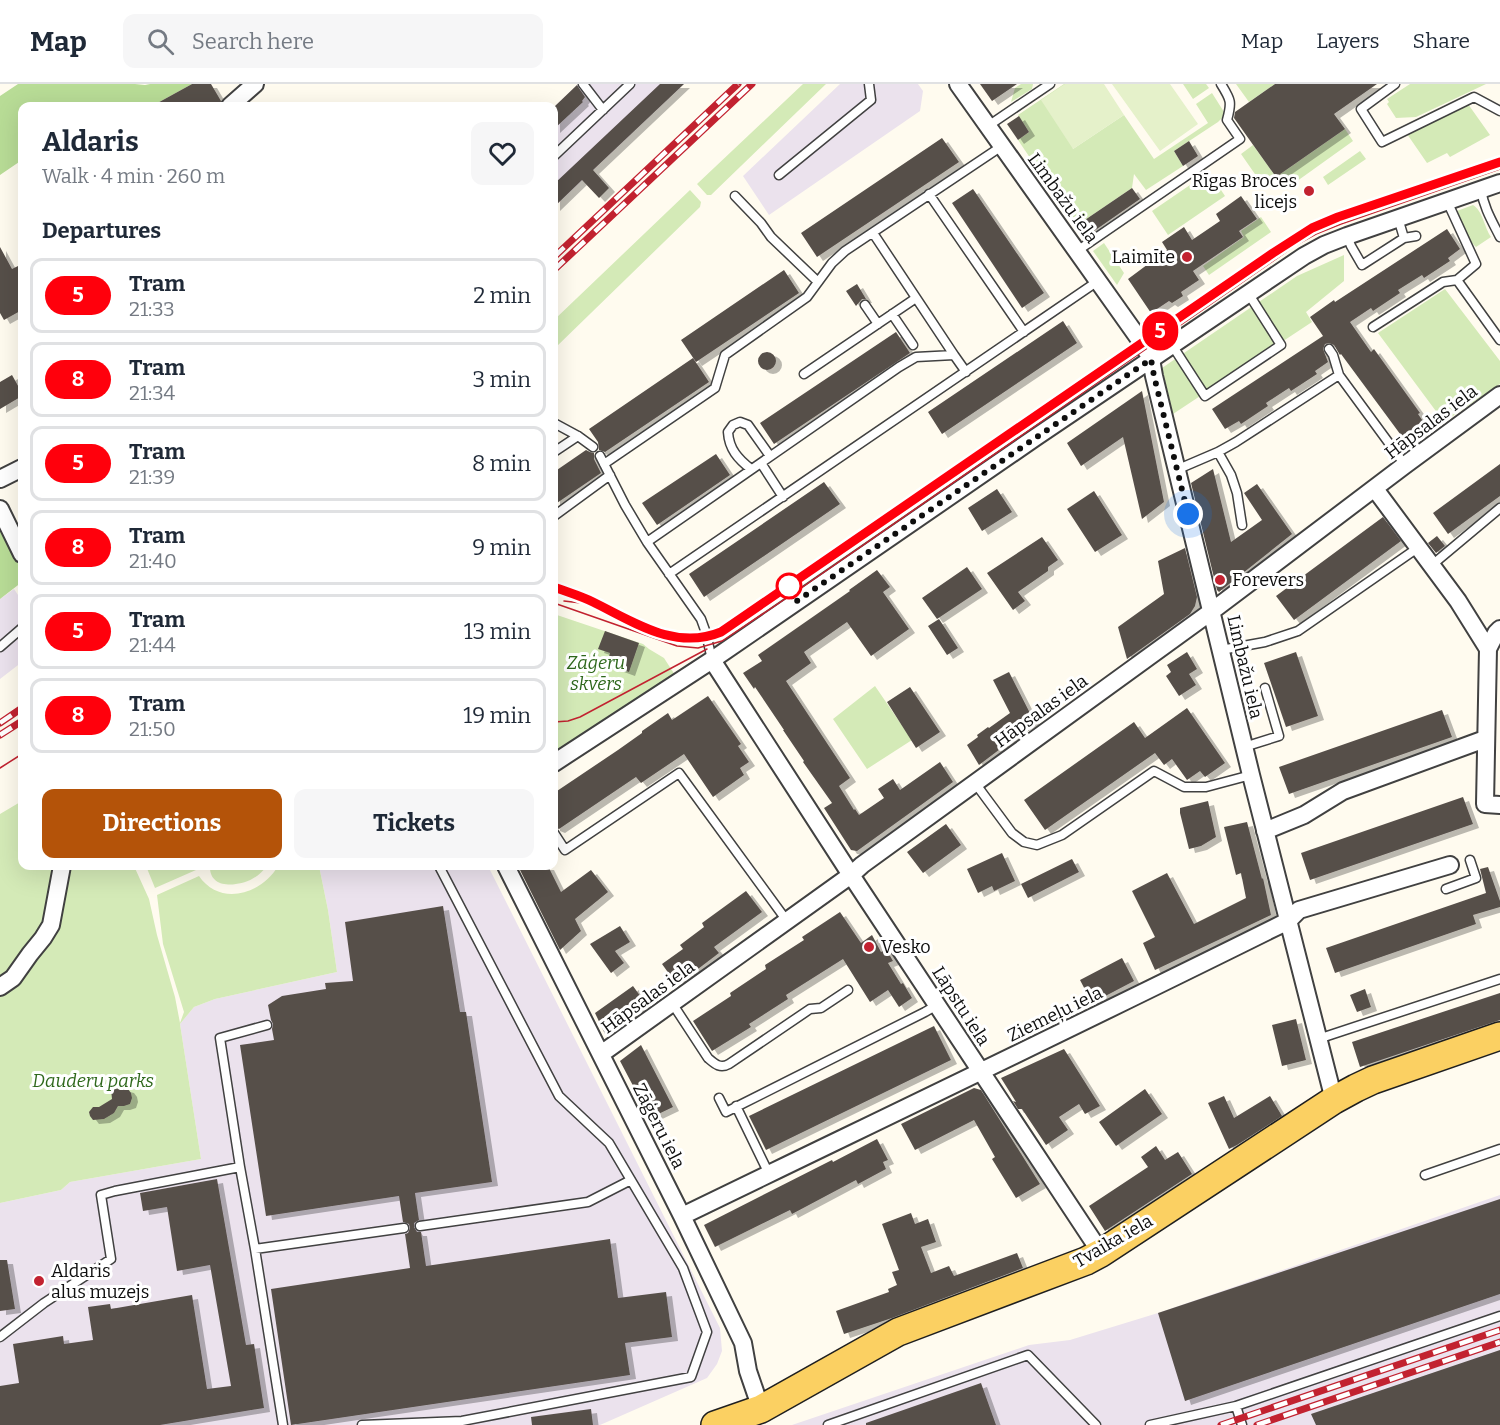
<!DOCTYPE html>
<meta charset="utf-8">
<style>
:root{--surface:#fff;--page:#f6f6f7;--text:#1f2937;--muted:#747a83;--line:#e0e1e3;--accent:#b45309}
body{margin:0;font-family:Bitter,serif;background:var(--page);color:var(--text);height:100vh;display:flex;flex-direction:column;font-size:22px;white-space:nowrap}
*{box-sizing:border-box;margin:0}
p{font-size:20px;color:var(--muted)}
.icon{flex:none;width:33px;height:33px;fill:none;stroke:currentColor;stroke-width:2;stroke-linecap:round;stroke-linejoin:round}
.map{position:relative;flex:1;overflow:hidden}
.panel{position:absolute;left:18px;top:18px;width:540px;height:768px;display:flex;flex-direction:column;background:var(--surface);border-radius:12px;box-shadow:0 6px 24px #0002}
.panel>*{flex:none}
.badge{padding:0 12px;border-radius:20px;font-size:21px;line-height:39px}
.you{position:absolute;width:30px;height:30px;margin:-15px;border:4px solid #fff;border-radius:50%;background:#1a73e8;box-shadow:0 0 0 9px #1a73e833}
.map>.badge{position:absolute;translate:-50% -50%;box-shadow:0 0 0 3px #fff}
h2{padding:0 24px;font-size:22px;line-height:54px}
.round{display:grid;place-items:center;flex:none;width:63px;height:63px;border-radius:12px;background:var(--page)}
.headline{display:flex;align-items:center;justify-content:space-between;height:102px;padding:0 24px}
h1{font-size:28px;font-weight:700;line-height:45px}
.action{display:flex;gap:12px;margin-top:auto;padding:12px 24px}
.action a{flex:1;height:69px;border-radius:12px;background:var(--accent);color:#fff;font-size:24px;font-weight:700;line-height:69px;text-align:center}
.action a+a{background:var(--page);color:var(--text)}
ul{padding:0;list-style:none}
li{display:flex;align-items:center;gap:18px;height:75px;margin:0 12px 9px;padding:0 12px;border:3px solid var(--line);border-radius:12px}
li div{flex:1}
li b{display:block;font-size:22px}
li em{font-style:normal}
li .badge{min-width:66px;font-weight:700;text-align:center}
header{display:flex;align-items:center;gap:36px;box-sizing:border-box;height:84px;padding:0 30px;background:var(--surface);border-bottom:2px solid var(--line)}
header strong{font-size:28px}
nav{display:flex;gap:33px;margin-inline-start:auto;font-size:21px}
.search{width:420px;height:54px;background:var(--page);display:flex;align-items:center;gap:15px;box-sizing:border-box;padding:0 21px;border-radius:12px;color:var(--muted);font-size:22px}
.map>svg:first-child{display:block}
</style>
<header>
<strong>Map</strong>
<div class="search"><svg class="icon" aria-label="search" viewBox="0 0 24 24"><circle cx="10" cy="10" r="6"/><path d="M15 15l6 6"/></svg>Search here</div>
<nav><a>Map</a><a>Layers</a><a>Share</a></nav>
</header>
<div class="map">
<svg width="1500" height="1341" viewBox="0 0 1500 1341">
<defs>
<filter id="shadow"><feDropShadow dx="6" dy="4" stdDeviation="0" flood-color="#0004"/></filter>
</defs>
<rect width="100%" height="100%" fill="#fffbef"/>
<path fill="#ebe2ed" d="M578,0H684L554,123V23Z
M840,0H918L923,7L920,27L769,131L743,92Z
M14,505L22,517V578L0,595V515Z
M319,782H488L720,1244L722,1267L717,1280L707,1294L600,1341H0V1119L61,1106L70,1098L201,1075L180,940L194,923L215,915L337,888L328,826Z
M1500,1111V1341H792L1029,1261L1070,1256L1158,1229Z"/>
<path fill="#d4eab7" d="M803,0H826L711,111H707L697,100Z
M1021,0H1033L1032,5L1011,18L1015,4Z
M1064,0H1065L1073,65L1124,31L1154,75L1208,39L1196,20L1212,9L1224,28L1222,34L1218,38L1174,67L1183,82L1146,106L1134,90L1132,104L1076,142L1018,56L1029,48L1018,31Z
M1183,0H1206L1209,4L1193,15Z
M1236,0H1275L1249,18Z
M1410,0H1486L1416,33L1396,34L1387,20L1389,18L1387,15Z
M1468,20L1490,51L1450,73L1447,69L1427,79L1407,50Z
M1345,45L1353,57L1293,100C1283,104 1274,105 1264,103L1241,70L1253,61L1276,93Z
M1360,67L1366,75L1328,101L1323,93Z
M1209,88L1225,112L1168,151L1152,127Z
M690,106L701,118L700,123L554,265V236Z
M1473,121C1483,127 1484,143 1491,153L1476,163L1471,158L1457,127Z
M1261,133L1271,148L1209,191L1203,182L1244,153L1241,147Z
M1104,159L1124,189L1117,201L1093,167Z
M1344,171V197L1306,228L1312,238L1173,330L1162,284L1297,192Z
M1445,205L1500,277V300L1444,338L1378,249Z
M554,530L643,560L649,565L664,574L675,591L554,668Z
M875,602L912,656L867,685L833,635Z
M22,717V782H134L149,815L157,851L175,913L180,939L184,928L163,860L157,811L199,792C220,823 262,810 278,782H319L328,826L337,888L215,915L194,923L180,940L201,1075L70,1098L61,1106L0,1119V730Z
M146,782H194L196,786L155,804Z
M210,782H267C263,787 258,792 252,795C237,803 209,805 210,782Z"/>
<path fill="#b8dc96" d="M18,0H135L145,1L150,0H192L152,22H114L112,20L107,22H22V76L0,91V12Z
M0,443L22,487V498L0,515Z"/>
<path fill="#e5f1ca" d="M1065,0H1104L1124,31L1073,65L1041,16Z
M1112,0H1170L1198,40L1160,67Z"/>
<path fill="#574f4a" filter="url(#shadow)" d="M192,0H211L221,17L220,22H152Z
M660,0H684L593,86L609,104L599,114L582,96L554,123V100Z
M980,0H1017L992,17Z
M1275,0H1377L1334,30L1345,45L1276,93L1234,34L1235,28Z
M577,1L585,13L582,17L583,18L554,45V23Z
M1019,32L1029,48L1018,56L1007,40Z
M942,54L959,78L817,173L801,149Z
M1189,57L1198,72L1183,82L1174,67Z
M1132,104L1140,115L1084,154L1076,142Z
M973,105L1044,209L1022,224L952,119Z
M1241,112L1257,135L1239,147L1243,153L1193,187L1199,196L1181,208L1183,212L1172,219L1169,217L1151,229L1128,195L1167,166L1162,158L1184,143L1192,156L1220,137L1216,130Z
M1447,145L1460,165L1448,174L1450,177L1424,194L1422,191L1398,206L1400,209L1373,227L1371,224L1350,238L1371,268L1374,265L1420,329L1418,330L1427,343L1406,358L1341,270L1340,271L1334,261L1329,259L1325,260L1323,265L1328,278L1315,287L1317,290L1291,307L1289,304L1266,319L1268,322L1241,340L1239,337L1225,345L1212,325L1323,252L1310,233L1334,216L1335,218Z
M0,163L12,185L22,180V226L4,236L0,229Z
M784,186L799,209L696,278L681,256Z
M857,200L866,215H862L856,222L846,207Z
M1063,237L1077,259L942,350L928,328Z
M896,248L910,269L774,360L760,339Z
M758 277a9 9 0 1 1 18 0a9 9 0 1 1-18 0Z
M693,274L709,298L605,368L599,366L598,358L589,345Z
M12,291L22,309V312L0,325V298Z
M1142,307L1164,418L1142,435L1123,353L1081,382L1067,359Z
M586,366L590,368L594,369V375L601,389L554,421V388Z
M716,370L730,391L657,441L642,419Z
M1500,380V412L1448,450L1433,429Z
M1213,385L1231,458L1262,436L1244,409L1257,400L1292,450L1219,508L1217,506L1191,399Z
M824,398L840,420L704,513L689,490Z
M997,405L1012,428L982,447L968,424Z
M1094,407L1122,451L1095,468L1067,425Z
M1383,433L1401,457L1294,536L1276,512Z
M1437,452L1445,462L1436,469L1428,459Z
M1042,453L1058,476L1048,483V487L1018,508L1025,517L1013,526L987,489Z
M1185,464L1197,513L1195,522L1190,530L1127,575L1118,543L1164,510L1158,477Z
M967,483L982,505L937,535L922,514Z
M877,486L890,503L883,508L909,545L871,572L847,538L804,568L811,579L786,597L850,694L839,702L854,726L855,725L859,731L884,714L878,705L893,695L900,706L940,678L953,698L857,767L851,766L824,724L832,719L803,678L804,677L783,646H784L755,603L754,605L743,589L762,577L758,571L850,507L849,506Z
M939,535L958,564L947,571L928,542Z
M605,547L639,559L629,588L607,580L610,569L598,565Z
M1187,568L1197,585L1189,590L1196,601L1179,612L1166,592L1171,588L1167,581Z
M1296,568L1318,632L1286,643L1264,579Z
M1009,588L1034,637L1013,648L1016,653L979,681L967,661L978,653L977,651L988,643L989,644L1010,629L993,596Z
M910,603L940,648L916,664L887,618Z
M708,612L741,660L738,662L749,678L740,684L744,691L713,713L684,670L641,699L636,693L559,745L554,743V709L618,666L642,649V647L668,629L672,636Z
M1187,624L1225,679L1205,693L1200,687L1187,696L1172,675L1164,681L1155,669L1045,746L1024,716L1134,638L1145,654Z
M1442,626L1452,653L1289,710L1279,683Z
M1463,713L1473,740L1310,796L1301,769Z
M1208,717L1216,753L1201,762L1189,765L1180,729V724Z
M1247,738L1262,795L1263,794L1271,831L1155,886L1143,859L1155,853L1132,807L1167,789L1194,840L1246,814L1241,789L1236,791L1224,743Z
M946,740L961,761L923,789L907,768Z
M1002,769L1015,797L994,807L992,802L978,809L967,785Z
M1072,775L1079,788L1028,814L1021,800Z
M518,782H548L561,808L591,786L608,808L575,835L581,847L560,866Z
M1488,783L1500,817V823L1473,831L1476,840L1335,889L1326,864L1486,809L1480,785Z
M746,807L762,828L714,863L719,869L677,901L662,880L683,865L680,861L704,843L702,839Z
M443,822L460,928H466L492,1098L415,1109L419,1136L414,1139V1143L417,1148H421L426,1182L610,1155L618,1214L666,1208L672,1253L625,1259L630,1291L291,1341L271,1205L410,1184L405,1150L408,1149L410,1144L409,1140L403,1138L399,1112L266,1132L240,961L274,956L272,945L273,940L271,936L268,921L282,912L326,905L325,899L353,897L345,838Z
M840,828L861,859L872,851L881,868L886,865L893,877L888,879L901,900L903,899L912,914L899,923L888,906L870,918L843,875L786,911L788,915L749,940L751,943L712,967L693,937L731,912L730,909L766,885L765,881L804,856L802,853Z
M620,842L630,858L615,867L624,879L611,889L590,860Z
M1122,874L1134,897L1092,919L1080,896Z
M633,902L646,920L605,950L595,929Z
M1365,905L1371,923L1357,928L1350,911Z
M1500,909V936L1360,983L1352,958Z
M1296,935L1306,976L1282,982L1272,941Z
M934,942L951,976L766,1066L749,1032Z
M641,961L673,1023L650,1034L620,977Z
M1064,965L1100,1022L1085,1030L1079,1020L1059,1033L1068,1046L1046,1061L1022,1025H1018L1013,1017L1016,1018L1001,994Z
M124,1004L128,1005L131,1009L132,1014L130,1020L124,1022H118L114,1029L104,1035L93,1036L90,1032L89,1028L93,1023H99L112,1015L111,1005Z
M974,1004L981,1006L1040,1100L1016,1114L992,1075L995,1073L974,1036L915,1066L901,1040Z
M1145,1005L1162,1030L1116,1062L1099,1038Z
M1224,1012L1234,1034L1270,1012L1282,1032L1237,1061L1229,1065L1208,1019Z
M877,1055L888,1076L883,1078L886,1085L858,1100L856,1096L792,1130L790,1126L715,1163L704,1141L832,1076L833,1078Z
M1156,1062L1165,1076L1178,1068L1192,1090L1105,1147L1089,1122L1148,1083L1141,1073Z
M217,1095L246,1261L254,1260L264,1324L160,1341H0V1302L19,1299L13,1260L63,1252L64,1260L93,1256L88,1223L110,1220L111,1225L192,1211L207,1305L231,1302L210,1181L177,1187L167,1123L143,1127L140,1109Z
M1500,1115V1210L1185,1317L1158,1229Z
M911,1129L915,1140L928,1135L936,1158L921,1163L931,1189L949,1182L954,1192L1017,1169L1023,1184L892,1234L844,1250L836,1227L889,1208L888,1205L897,1201L892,1188L899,1186L882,1140Z
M0,1176H7L15,1225L0,1227Z
M1500,1266V1341H1316L1311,1330Z
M981,1299L996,1341H866V1339Z
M591,1325L593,1341H532L531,1333Z"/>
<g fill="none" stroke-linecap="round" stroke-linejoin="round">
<g stroke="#414141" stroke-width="11">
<path id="lane" d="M583,0L603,26
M1395,0L1361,25L1382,58L1474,13L1500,27
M988,42L1050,0
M554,72L630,0
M779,91L871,16L869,0
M1481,106C1484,124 1492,137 1500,153
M929,110L1024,248
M735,112L761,139L771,153L818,198
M1447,117L1476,180L1457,196L1500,256
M1398,134L1404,154
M873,149L954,271
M1347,152L1351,162L1362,181L1404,154L1416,152
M1077,167L1240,55L1227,36C1232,18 1231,16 1221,0
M865,221L878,240
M892,230L913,261
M1373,243L1443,198L1457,196
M1172,261L1205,312L1281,261L1248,209
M1329,265L1333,271L1339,291L1405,381
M804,290L916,214
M554,339L578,352L593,363
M554,368L578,352
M1218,368L1231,391L1237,409L1242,441
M600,372L625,421L647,458L701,535L706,549L712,576
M761,379L783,413
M604,380L715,304L725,271L807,213L832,179L845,167L1002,62
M1183,383L1218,368L1236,358L1339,291
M751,385C738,375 729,365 728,348L733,341L740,338L748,341L770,372
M554,432L610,391
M647,458L899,283L916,273L954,271L966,288
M1432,481L1500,424
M669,490L1098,197
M0,563L22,544
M1221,566L1265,558L1298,547L1419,463
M1244,663L1279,652L1265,604
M975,699L1012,749L1024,758L1037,761L1062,751L1154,687L1184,703H1206L1251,691
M554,749L565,766L679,689L787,837
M1446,805L1476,794L1470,776
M672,919L708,974C715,980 720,985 729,980L810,925L821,924L848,906
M1318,955L1500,895
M719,1014L726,1028L925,928L937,921
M736,1022L769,1090
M240,1083L220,954L267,941
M1425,1091L1500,1065
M420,1142L588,1118L631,1096
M255,1165L404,1144
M0,1253L44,1219L111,1175L101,1111L115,1107L240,1083L255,1165L283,1341
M1236,1322L1500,1232
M362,1341L462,1337L691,1293L707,1248L683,1184L609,1059L559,1012L439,782
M828,1341L1028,1271L1096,1341
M1150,1341L1236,1322L1242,1341"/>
</g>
<g stroke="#414141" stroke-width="20">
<path id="street" d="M958,0L1142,259L1151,275L1154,292L1251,691L1334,1016
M230,22L255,0
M0,395L22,384
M1375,405L1458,517L1488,565
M0,425L22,470
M1500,545L1496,549L1488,565L1485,720L1500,721
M712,576L851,791L1101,1169
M554,679L712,576L1036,353L1304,172L1324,161L1347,152L1500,99
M1265,747L1304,731L1343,707L1485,655
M506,782L682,1132L743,1259L748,1287L761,1325
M0,903L13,894L30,870L43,854L51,841L62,782
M601,970L851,791L862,781L1212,527L1405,381L1500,311
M682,1132C884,1034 1087,937 1288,837L1299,826L1450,781"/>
</g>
<g stroke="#1f1f1f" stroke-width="30">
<path id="primary" d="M715,1341L761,1325L898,1248L1086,1177L1101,1169L1334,1016L1356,1004L1373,996L1500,952"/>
</g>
<use href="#lane" stroke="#fff" stroke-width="8"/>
<use href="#street" stroke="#fff" stroke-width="16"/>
<use href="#primary" stroke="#fbd062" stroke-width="27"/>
<path stroke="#c22230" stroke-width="1.5" d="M554,503L583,514
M564,517L581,519L632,539
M554,519L677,562L698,564L722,557L794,509L1296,161L1316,150L1341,140L1500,85
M554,638L568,637L580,633L707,565
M0,684L22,670"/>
<g stroke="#c22230" stroke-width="7">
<path id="rail" d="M554,173L738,0
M554,186L752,0
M0,639L22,624
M0,651L22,637
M1221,1341L1500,1246
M1257,1341L1500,1258"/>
</g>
<use href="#rail" stroke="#fff" stroke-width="4.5" stroke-dasharray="14" stroke-linecap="butt"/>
</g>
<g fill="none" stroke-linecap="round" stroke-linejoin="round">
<g stroke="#fff" stroke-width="14">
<path id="line" d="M554,503C567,508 581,512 593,518C634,538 675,567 721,548L1273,169L1312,144L1338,133L1500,78"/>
</g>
<use href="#line" stroke="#ff000c" stroke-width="9"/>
<path stroke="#0e0e0e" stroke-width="6" stroke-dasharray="0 10.8" d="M789,502L794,519L1151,275L1154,292L1188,430"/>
</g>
<g fill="#c22230" stroke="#fff" stroke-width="2">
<circle cx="1309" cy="107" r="6"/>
<circle cx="1187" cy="173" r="6"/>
<circle cx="1220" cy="496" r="6"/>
<circle cx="869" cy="863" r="6"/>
<circle cx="39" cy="1197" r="6"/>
</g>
<circle fill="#fff" stroke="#ff000c" stroke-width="3" cx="789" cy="502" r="12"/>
<g text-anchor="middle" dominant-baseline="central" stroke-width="6" stroke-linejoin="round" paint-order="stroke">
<g font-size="18" fill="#0e0e0e" stroke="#fff" text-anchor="start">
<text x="1297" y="97" text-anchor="end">Rīgas Broces<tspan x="1297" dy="21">licejs</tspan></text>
<text x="1175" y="173" text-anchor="end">Laimīte</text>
<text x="1232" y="496">Forevers</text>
<text x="881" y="863">Vesko</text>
<text x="51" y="1187">Aldaris<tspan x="51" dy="21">alus muzejs</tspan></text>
</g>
<g font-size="18" fill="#0e0e0e" stroke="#fff">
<text transform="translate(1063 114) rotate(54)">Limbažu iela</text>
<text transform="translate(1431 338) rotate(-37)">Hāpsalas iela</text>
<text transform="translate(1245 583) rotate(77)">Limbažu iela</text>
<text transform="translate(1041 627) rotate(-36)">Hāpsalas iela</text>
<text transform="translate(648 913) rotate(-36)">Hāpsalas iela</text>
<text transform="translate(961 922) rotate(57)">Lāpstu iela</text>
<text transform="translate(1055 930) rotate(-26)">Ziemeļu iela</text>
<text transform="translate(659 1042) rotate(63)">Zāģeru iela</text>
<text transform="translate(1113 1157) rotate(-30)">Tvaika iela</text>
</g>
<g font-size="18" font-style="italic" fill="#2f681c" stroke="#fff">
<text x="596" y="579">Zāģeru<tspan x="596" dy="21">skvērs</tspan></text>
<text x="93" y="997">Dauderu parks</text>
</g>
</g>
</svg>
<div class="you" style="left:1188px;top:430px"></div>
<b class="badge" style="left:1160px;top:247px;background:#ff000c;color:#fff">5</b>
<section class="panel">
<div class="headline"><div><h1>Aldaris</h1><p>Walk · 4 min · 260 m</p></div><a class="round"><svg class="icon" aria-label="heart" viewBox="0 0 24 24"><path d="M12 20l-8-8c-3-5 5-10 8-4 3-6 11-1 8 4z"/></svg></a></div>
<h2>Departures</h2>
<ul>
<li><span class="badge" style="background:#ff000c;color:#fff">5</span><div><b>Tram</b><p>21:33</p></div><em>2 min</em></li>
<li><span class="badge" style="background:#ff000c;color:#fff">8</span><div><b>Tram</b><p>21:34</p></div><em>3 min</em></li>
<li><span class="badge" style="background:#ff000c;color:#fff">5</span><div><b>Tram</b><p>21:39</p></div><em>8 min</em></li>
<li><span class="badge" style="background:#ff000c;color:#fff">8</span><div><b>Tram</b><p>21:40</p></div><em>9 min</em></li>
<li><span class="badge" style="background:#ff000c;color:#fff">5</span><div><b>Tram</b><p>21:44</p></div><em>13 min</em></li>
<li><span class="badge" style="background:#ff000c;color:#fff">8</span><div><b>Tram</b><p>21:50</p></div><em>19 min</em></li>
</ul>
<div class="action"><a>Directions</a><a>Tickets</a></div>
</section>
</div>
